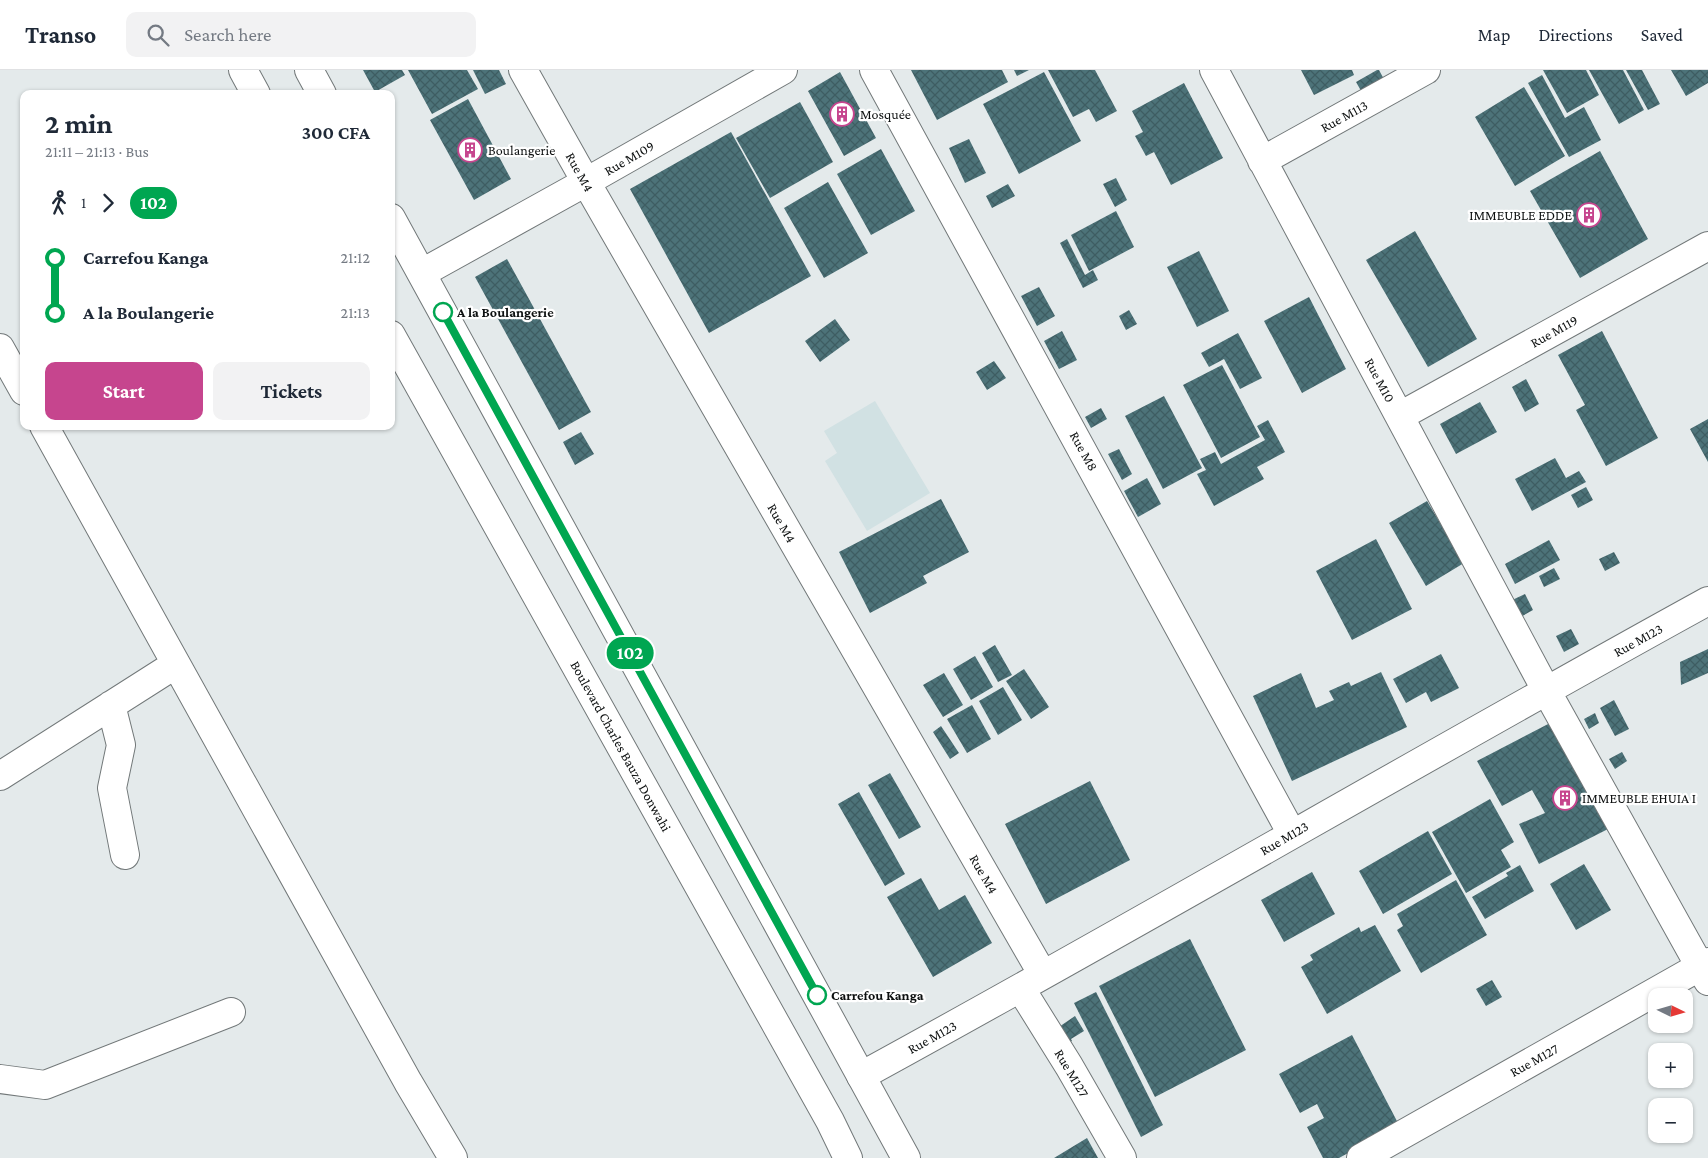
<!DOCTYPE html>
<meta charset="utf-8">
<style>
:root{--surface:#fff;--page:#f2f2f3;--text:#1f2937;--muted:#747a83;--line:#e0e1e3;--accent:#c6458e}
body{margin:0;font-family:"Crimson Pro",serif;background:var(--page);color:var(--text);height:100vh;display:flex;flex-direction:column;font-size:19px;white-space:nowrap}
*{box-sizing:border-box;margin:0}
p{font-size:16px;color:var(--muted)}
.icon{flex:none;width:28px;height:28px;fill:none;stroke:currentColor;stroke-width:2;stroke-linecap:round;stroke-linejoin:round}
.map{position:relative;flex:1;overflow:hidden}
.sheet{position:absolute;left:20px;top:20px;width:375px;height:340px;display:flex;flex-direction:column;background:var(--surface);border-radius:10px;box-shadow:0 1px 4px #0004}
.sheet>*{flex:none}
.badge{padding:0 10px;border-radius:16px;font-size:18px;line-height:32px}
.needle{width:32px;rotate:95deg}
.fabs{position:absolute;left:1648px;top:918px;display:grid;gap:10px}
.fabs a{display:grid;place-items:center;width:45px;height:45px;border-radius:10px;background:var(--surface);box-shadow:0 1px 4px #0004;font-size:25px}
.map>.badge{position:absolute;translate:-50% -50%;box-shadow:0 0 0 2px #fff}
.legs{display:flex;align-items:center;gap:8px;height:55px;padding:0 25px;font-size:16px}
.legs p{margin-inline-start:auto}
.summary{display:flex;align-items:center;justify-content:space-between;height:85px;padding:0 25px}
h1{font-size:28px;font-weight:700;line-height:38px}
.cta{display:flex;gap:10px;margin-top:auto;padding:10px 25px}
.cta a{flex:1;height:58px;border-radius:10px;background:var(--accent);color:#fff;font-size:20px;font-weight:700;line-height:58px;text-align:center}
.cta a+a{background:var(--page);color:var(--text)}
ul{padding:0 25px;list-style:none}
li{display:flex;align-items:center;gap:18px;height:55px;font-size:19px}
li i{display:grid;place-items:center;width:8px;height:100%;margin:0 6px;background:currentColor}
li i::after{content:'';width:12px;height:12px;margin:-6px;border:4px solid;border-radius:50%;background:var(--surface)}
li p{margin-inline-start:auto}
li:first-child i{background:linear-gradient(#0000 50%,currentColor 0)}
li:last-child i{background:linear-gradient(currentColor 50%,#0000 0)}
header{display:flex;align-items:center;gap:30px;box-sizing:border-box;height:70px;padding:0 25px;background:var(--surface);border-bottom:1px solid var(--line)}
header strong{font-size:24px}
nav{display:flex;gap:28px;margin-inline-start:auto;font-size:18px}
.search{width:350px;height:45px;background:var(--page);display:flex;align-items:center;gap:12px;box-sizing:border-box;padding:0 18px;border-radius:10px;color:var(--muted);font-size:19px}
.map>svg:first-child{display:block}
</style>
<header>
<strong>Transo</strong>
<div class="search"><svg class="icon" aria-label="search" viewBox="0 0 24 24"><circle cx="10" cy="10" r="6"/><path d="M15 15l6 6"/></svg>Search here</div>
<nav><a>Map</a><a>Directions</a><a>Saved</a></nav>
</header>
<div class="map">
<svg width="1708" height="1088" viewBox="0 0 1708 1088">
<defs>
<pattern id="building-cross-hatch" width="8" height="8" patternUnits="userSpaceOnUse" patternTransform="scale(1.25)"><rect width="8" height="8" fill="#4d7379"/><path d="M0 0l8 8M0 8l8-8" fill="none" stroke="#3e5d62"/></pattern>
</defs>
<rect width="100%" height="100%" fill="#e4eaeb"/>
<path fill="#d1e1e3" d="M875,331L930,423L867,461L825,391L837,383L824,361Z"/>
<path fill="url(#building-cross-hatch)" d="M363,0H402L405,5L375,22Z
M408,0H467L478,19L432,44Z
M473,0H499L506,14L485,24Z
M911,0H1002L1008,12L937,50Z
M1014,0H1029L1017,6Z
M1048,0H1095L1117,41L1096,52L1089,39L1073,47Z
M1301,0H1352L1354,5L1314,25Z
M1377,0H1379L1386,13L1364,26L1356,12Z
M1543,0H1586L1599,25L1567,43Z
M1589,0H1623L1644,40L1619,54Z
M1626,0H1642L1660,34L1648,40Z
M1671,0H1708V13L1686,26Z
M840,2L876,68L844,86L808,21Z
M1044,2L1081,71L1019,104L983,34Z
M1542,5L1565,48L1584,37L1601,70L1569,87L1528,13Z
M1184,13L1223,88L1171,115L1154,82L1146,86L1135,66L1143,62L1132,41Z
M1524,17L1565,86L1515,116L1475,47Z
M468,29L511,109L474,130L430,50Z
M800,32L833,92L770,128L736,68Z
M731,62L811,206L709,263L630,119Z
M969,69L986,103L965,113L949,78Z
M881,79L915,141L871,165L837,104Z
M1600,81L1648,169L1580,208L1530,121Z
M1116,108L1127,130L1115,137L1103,114Z
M828,112L868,183L824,208L784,138Z
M1008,114L1015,126L992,138L986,126Z
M1116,141L1134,177L1089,201L1071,165Z
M1415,161L1477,269L1428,297L1366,190Z
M1067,169L1085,205L1093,200L1098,210L1083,218L1060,173Z
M1199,181L1229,241L1197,257L1167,197Z
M507,189L591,342L559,360L475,207Z
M1039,217L1055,246L1037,256L1021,226Z
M1309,227L1346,299L1302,323L1264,251Z
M1129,240L1137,254L1126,260L1119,246Z
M835,249L850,270L820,292L805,271Z
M1062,261L1077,290L1059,299L1044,271Z
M1602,261L1658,368L1606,396L1576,340L1585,335L1558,285Z
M1238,263L1262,308L1240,319L1224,289L1209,297L1201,283Z
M994,291L1006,308L987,320L976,302Z
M1222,295L1260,367L1221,388L1183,315Z
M1526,309L1539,334L1525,342L1512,317Z
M1164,326L1202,398L1163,419L1125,346Z
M1480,332L1497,362L1456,384L1440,354Z
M1101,338L1107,349L1091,358L1085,347Z
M1708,349V392L1690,359Z
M1268,350L1285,382L1257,397L1264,409L1214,436L1197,404L1206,400L1200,389L1215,382L1221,394L1265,370L1257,356Z
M581,362L594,384L575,395L563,372Z
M1119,379L1132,404L1122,410L1108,384Z
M1555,388L1566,408L1579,401L1586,412L1532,441L1515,409Z
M1147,408L1161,434L1138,447L1124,421Z
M1586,417L1593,430L1578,438L1571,425Z
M941,429L969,482L923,506L927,513L870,543L839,482Z
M1427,431L1464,493L1426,516L1389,453Z
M1376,469L1412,539L1352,570L1316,501Z
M1549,470L1560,490L1515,514L1505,494Z
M1614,482L1620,493L1605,501L1599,489Z
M1554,498L1560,509L1544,517L1539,506Z
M1525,524L1533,540L1517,549L1508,532Z
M1571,559L1579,574L1564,582L1556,566Z
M995,575L1012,605L998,612L982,583Z
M1708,579V603L1681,615L1680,592Z
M1441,584L1459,618L1431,632L1426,622L1406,633L1393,609Z
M975,586L993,617L971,630L953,599Z
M1024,599L1049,637L1031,649L1006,611Z
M1381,602L1407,657L1292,711L1253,626L1301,603L1316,638L1334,630L1329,621L1349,612L1351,616Z
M944,603L963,635L943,647L923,615Z
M1003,617L1022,650L998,665L979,631Z
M1614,630L1629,659L1615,666L1600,638Z
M972,635L991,669L967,683L947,649Z
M1595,643L1599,653L1589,659L1584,649Z
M1552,652L1610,758L1539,794L1519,754L1545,743L1532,720L1502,736L1477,691Z
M941,656L959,683L950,689L933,662Z
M1622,682L1627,691L1615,699L1609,689Z
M890,703L921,757L899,769L868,715Z
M1090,711L1130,790L1046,834L1005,754Z
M859,722L905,804L885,816L838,734Z
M1490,729L1514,772L1501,780L1511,797L1466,823L1432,762Z
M1428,761L1452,804L1383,844L1359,801Z
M1584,794L1611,840L1576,860L1550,814Z
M1520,795L1534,821L1485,849L1472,827L1508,806L1506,803Z
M1312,802L1335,844L1284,872L1261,830Z
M921,808L939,840L965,825L992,873L933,907L887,827Z
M1456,810L1487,865L1421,903L1397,860L1403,856L1397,844Z
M1375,855L1401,901L1327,944L1301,897L1313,890L1310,885L1359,857L1361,862Z
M1190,869L1246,980L1155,1027L1099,916Z
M1492,910L1502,927L1486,936L1476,919Z
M1096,922L1163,1055L1141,1067L1074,933Z
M1075,946L1084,961L1071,969L1072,971L1062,976L1053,961Z
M1352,965L1399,1055L1339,1088H1323L1307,1057L1324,1048L1317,1034L1300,1043L1279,1004Z
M1087,1068L1098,1088H1054Z"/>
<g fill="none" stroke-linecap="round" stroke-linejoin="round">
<g stroke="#727879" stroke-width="30">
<path id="minor" d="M523,0L586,112L1043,905
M874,0L1292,764
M1214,0L1546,620L1708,911
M1262,91L1426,0
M422,203L586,112L783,0
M0,278L24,321
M1400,346L1708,176
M44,356L408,1012L453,1088
M111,635L121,675L112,718L125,785
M0,706L176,594
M1021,919L1069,996L1122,1088
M861,1006C1145,851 1424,687 1708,531
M0,1009L45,1015L231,942
M1361,1088L1708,892"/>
</g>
<g stroke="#727879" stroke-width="30">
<path id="major" d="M243,0L256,24
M309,0L322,24
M391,148L906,1088
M391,265L830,1051L848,1088"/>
</g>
<use href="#minor" stroke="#fff" stroke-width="28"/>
<use href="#major" stroke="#fff" stroke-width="28"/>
</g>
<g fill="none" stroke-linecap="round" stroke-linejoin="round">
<g stroke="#fff" stroke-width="11">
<path id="line-1" d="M443,242L817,925"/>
</g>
<use href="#line-1" stroke="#00a651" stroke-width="8"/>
</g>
<defs>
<g id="building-ring" transform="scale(1.25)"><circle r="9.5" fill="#fff" stroke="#c6458e" stroke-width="1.5"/><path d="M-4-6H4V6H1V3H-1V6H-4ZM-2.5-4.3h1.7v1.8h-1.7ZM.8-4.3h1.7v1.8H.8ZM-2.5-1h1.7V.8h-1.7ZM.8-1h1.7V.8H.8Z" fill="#c6458e"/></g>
</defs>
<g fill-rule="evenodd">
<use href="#building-ring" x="842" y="44"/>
<use href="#building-ring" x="470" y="80"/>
<use href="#building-ring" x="1589" y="145"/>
<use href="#building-ring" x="1565" y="728"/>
</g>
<g fill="#fff" stroke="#00a651" stroke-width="2.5">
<circle cx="443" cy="242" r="9"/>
<circle cx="817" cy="925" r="9"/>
</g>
<g text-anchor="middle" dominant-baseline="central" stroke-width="4.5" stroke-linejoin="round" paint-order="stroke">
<g font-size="14" fill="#0d1010" stroke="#fff" text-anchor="start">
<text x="860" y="44">Mosquée</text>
<text x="488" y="80">Boulangerie</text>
<text x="1572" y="145" text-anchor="end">IMMEUBLE EDDE</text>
<text x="1582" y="728">IMMEUBLE EHUIA I</text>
</g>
<g font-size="14" fill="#0d1010" stroke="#fff">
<text transform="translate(1344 46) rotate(-29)">Rue M113</text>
<text transform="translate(629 88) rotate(-30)">Rue M109</text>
<text transform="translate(580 102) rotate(61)">Rue M4</text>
<text transform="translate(1554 261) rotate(-29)">Rue M119</text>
<text transform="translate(1380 310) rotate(62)">Rue M10</text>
<text transform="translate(1084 381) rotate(61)">Rue M8</text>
<text transform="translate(782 453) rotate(60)">Rue M4</text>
<text transform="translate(1638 570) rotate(-29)">Rue M123</text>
<text transform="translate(621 676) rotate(61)">Boulevard Charles Bauza Donwahi</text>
<text transform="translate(1284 768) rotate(-30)">Rue M123</text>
<text transform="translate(984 804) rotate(60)">Rue M4</text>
<text transform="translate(932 967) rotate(-29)">Rue M123</text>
<text transform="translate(1534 990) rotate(-29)">Rue M127</text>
<text transform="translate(1072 1003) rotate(59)">Rue M127</text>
</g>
<g font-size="14" font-weight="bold" fill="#0d1010" stroke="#fff" text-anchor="start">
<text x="457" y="242">A la Boulangerie</text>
<text x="831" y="925">Carrefou Kanga</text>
</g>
</g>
</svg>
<div class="fabs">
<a><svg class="needle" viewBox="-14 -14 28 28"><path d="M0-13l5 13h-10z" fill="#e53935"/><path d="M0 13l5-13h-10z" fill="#747a83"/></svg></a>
<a>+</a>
<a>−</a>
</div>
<b class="badge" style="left:630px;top:583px;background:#00a651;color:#fff">102</b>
<section class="sheet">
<div class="summary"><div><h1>2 min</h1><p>21:11 – 21:13 · Bus</p></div><b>300 CFA</b></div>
<div class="legs"><svg class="icon" aria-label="walk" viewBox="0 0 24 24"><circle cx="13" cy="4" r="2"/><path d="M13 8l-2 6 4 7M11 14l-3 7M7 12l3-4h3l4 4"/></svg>1<svg class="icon" aria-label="forward" viewBox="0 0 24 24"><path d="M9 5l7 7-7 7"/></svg><b class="badge" style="background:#00a651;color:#fff">102</b></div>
<ul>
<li><i style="color:#00a651"></i><b>Carrefou Kanga</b><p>21:12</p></li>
<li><i style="color:#00a651"></i><b>A la Boulangerie</b><p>21:13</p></li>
</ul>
<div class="cta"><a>Start</a><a>Tickets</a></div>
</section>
</div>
